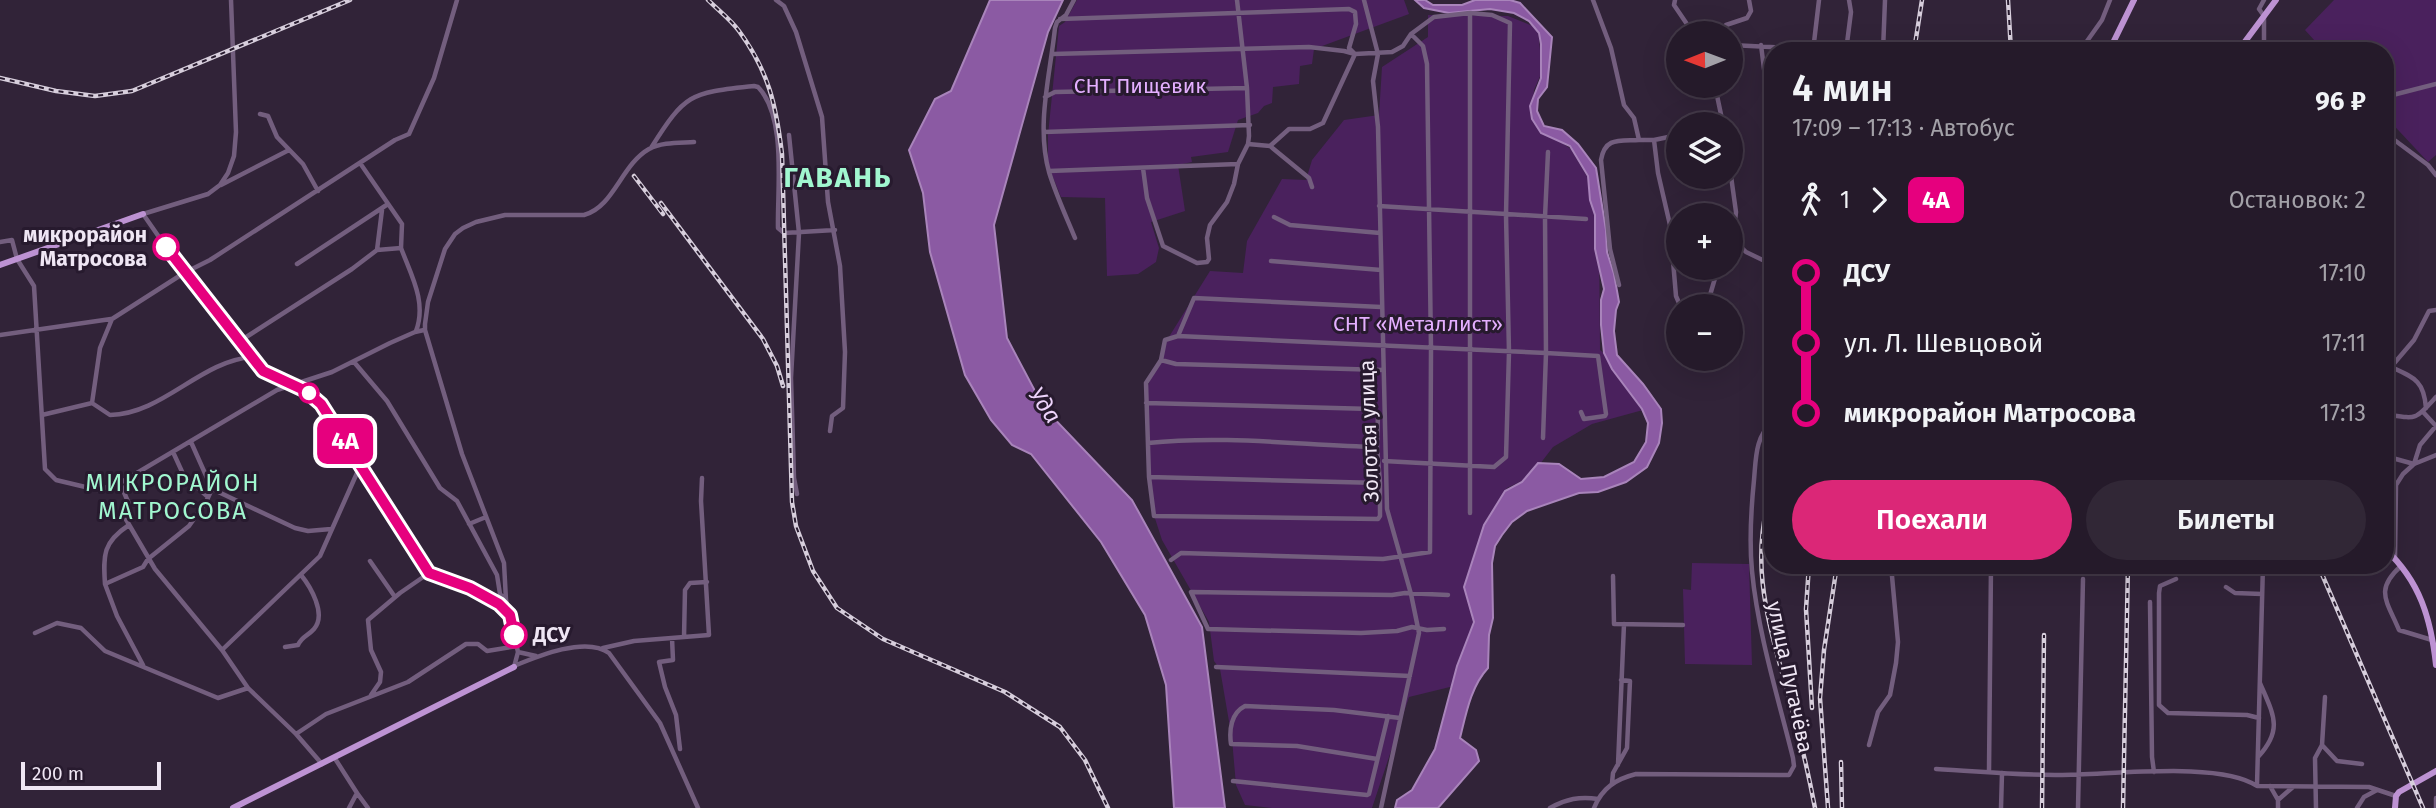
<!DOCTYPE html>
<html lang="ru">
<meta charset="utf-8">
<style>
:root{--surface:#251a2a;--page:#312736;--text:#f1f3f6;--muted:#a3a1a8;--line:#423847;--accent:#db2777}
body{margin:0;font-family:"Fira Sans",sans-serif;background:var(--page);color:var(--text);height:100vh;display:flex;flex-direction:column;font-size:26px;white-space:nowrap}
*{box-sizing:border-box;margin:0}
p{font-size:23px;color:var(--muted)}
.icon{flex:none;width:38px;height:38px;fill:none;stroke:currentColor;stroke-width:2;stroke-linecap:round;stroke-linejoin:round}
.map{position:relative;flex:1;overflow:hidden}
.panel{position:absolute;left:1764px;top:42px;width:630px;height:532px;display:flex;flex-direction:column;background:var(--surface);border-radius:28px;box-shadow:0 7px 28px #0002,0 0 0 2px var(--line)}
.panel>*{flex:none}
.badge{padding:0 14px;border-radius:10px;font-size:24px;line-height:46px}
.needle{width:46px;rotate:269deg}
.controls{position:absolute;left:1666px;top:21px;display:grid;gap:14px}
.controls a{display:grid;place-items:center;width:77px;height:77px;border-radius:50%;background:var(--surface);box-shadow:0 7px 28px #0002,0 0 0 2px var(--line);font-size:35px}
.scale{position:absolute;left:21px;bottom:18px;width:140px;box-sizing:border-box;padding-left:7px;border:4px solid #efe6f4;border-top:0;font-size:19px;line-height:24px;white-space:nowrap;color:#efe6f4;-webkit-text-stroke:5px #271a2e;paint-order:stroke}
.map>.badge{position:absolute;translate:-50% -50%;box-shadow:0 0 0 4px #fff}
.legs{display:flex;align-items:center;gap:10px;height:77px;padding:0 28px;font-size:23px}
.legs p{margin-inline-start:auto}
.headline{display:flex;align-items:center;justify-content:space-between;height:119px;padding:0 28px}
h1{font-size:38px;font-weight:600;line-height:52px}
.cta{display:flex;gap:14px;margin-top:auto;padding:14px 28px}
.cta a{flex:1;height:80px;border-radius:42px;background:var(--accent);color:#fff;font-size:28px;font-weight:600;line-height:80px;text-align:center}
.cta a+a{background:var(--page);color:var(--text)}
ul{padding:0 28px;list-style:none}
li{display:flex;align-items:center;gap:24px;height:70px;font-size:26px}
li i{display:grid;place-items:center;width:10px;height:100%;margin:0 9px;background:currentColor}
li i::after{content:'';width:18px;height:18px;margin:-9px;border:5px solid;border-radius:50%;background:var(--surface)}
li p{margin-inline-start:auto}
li:first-child i{background:linear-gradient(#0000 50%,currentColor 0)}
li:last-child i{background:linear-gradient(currentColor 50%,#0000 0)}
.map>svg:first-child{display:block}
</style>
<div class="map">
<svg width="2436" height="808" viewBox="0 0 2436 808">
<rect width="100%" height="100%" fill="#312338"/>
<path fill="#4a215d" d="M1077,0H1404L1409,14L1314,49L1312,64L1300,66L1299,84L1273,87L1272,103L1264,106L1258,113L1238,120L1228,152L1191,157L1192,162L1178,165L1185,211L1151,222L1159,248L1156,262L1138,274L1107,276L1105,198L1061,197L1048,165V135L1059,26L1065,22Z
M2334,0H2436V155L2428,162L2385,116V51H2324L2305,30Z
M1428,15L1508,16L1538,28L1542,72L1534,90L1532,113L1550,135L1571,149L1588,178L1599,225L1600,350C1620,365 1633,388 1643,410L1592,424L1553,447L1530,477L1507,488L1486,520L1468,590L1475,615L1471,638L1454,686L1409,697L1372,808H1272L1245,805L1236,785L1232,739L1220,669L1214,661L1209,622L1162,540L1151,506L1146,390L1167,340L1210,271L1243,273L1247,241L1282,179L1306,180L1312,160L1344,120L1379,115L1382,67L1428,37Z
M1692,563L1749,564L1752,665L1685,664L1683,589L1691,590Z"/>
<path fill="#8b5aa3" stroke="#a984bb" stroke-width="2" d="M990,0H1063L1048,32L994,225L1007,338L1044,408L1132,500L1202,627L1225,808H1174L1166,685L1145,615L1101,542L1031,454L1012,445L991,420L965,375L930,252L923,193L909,150L935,99L951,91Z
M1415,0H1425L1433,5H1462L1475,0H1510L1520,3L1552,37L1547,87L1538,99L1537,111L1544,126L1562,130L1578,144L1596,168L1606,230L1607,252L1614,274L1619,302L1616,310L1614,331L1617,355L1643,384L1661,409L1662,423L1659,443L1647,467L1626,482L1598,492L1579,493L1527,511L1512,522L1502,535L1495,546L1492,563L1493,618L1489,635L1488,668C1471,686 1466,714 1460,738L1476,750L1479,761L1438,808H1395L1397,800L1412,790L1435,749L1457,666L1474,622L1464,587L1484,525L1505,491L1522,482L1538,463L1559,464L1581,479L1604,477L1634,462L1646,442L1648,423L1642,409L1612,369L1604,353L1601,325V300L1604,289L1595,249V215L1590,200L1588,176L1570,146L1541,133L1532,119L1530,106L1541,78V44L1539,33L1529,21L1514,13L1490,9L1449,13L1424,8Z"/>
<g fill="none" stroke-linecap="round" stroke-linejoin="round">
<path stroke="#735e7e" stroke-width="4.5" d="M231,0L236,132L234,156L228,173L220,185L208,194L143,214L184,273L263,371L306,391L321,404L429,573L485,596L499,604L510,615
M776,0L784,6L796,32L822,117L828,202L840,266L845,352L843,408L832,416L830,431
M1074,0L1066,15L1057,22L1055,28C1050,76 1036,125 1049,172C1056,195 1066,216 1075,238
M1364,0L1378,54L1373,81L1378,127L1387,509L1411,594L1419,633L1381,808
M1593,0L1611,48L1624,105L1634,118L1639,140H1654L1678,135
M1675,0L1674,5L1693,33
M1470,13V513
M1717,33L1726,25L1747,18L1751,11L1749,0
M1731,45L1813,49
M1761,45L1770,116
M1813,51L1819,0
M1846,51L1851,12L1849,0
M1883,51L1885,0
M2080,51L2102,20L2110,0
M2264,51V16L2259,9L2264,0
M1053,54L1309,47L1344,51L1355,54L1349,48L1356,24L1355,12L1349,9L1060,19
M1715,86L1723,124
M1045,97L1055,92L1247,88
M2385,97L2436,84
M260,114L268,116L277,137L303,164L318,191
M1044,132L1250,125
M2385,133L2428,165L2436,175
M789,135L799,233L791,378L794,478L797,494
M1654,140L1658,173L1670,225L1676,296L1679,303L1685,306
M1248,144L1270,146L1309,178L1312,187
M1270,146L1289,129H1310L1323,123L1355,54L1392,52L1403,46L1411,34L1434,17L1470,13L1492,15L1510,23L1506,215L1509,352L1506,457L1494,467L1384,461
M651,148C686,92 691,93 754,86L758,87C787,117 777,189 778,228L784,233L835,230
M1548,152L1545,217L1546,353L1598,356L1606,414L1605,416L1584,419L1581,412
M360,163L402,224L401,248
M1143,168L1147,198L1163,246L1197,263L1207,262L1209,259L1207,238L1210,225L1227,202L1234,184L1238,164L1248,144L1249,136L1247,88L1237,0
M1049,171L1238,164
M1731,176L1736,212L1733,239
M221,185L289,150
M1379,206L1586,219
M1274,217L1290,225L1380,233
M1733,239L1746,252L1773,265
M0,242L12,240L17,259L34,286L45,469L56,480L98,490L120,483L277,390L332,372L390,343L415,332L424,330
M377,250L382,210
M1271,261L1381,270
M1766,263L1773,228
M297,264L388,204
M1619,285L1610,249L1601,160C1605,137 1619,141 1639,140
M1700,306L1708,302L1718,268
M0,335L111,319
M1178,336L1546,353L1543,438
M240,341L352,269L377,250L401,248C411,275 427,302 416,331
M1161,360L1176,364L1383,370
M354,362L387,401L440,488L457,501L497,575L500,594L506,600
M92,403L100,348L112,319L184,273L210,260L395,140L409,134L434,78L457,0
M1146,403L1372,409L1378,414L1377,447
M2426,408C2424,381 2415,378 2391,367L2414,340L2429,311L2436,310
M2385,414C2417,419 2414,421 2436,397
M42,415L92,403L110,415C163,414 200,361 252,357
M191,442L212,489L295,528L308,531L331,529
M1148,443C1224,435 1301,445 1377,447L1380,483
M173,452L184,476L208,497
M2385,456L2414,464L2420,445L2436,426L2424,413
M1149,477L1380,483V516L1378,519L1154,516L1149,477L1146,383L1161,360L1165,340L1178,336L1194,298L1381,307
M120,483L129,504L124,516L155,569L222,650
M469,524L486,517
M2395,558L2396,485L2403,474L2414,464L2436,455
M1171,560L1181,553L1383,559L1430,552L1431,349L1427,64L1423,46L1411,34
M370,561L395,597
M2401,566C2374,590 2387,601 2399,630L2432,640
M1613,576L1614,624L1683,625
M2176,579L2160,586L2159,593V705L2168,713L2247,715L2259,718
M105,584C103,555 103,542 129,525
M2226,587L2235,593L2262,594
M2150,602L2152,757L2154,772
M1444,629L1427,630L1412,627L1397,631L1361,633L1208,629L1191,592L1392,595L1405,593L1448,595
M35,633L57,623L81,628L105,651L218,698L248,688L296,734L322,764
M684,637L685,590L690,583L707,582
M672,638L673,660L659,662L665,687L676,715L680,749
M285,647L298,645C302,636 308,636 314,629C327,614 310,586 301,575
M603,648L634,641L709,635L701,501L702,478
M518,652L536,656
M143,665L117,616L105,584L143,567L148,559L189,526L206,502L212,489
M514,666C538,656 586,636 609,653L660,723L698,808
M514,667L518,652L506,600L504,563L462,454L425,330V324L428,302L445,249L455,234L463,228L476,222L505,215H584C614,207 621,165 649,149C662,142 680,143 694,142
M1216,667L1410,676
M248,688L222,650L320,556L361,464
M371,695L380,682L381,672L371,650L368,620L400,593L429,573
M296,734L326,714L408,682L466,644H478L487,651L517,646
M1869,745L1878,712L1890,695L1896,663L1898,642L1891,565
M2322,745L2337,761L2362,764
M334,757L357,793L349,808
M2258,757C2284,729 2273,714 2260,683
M1377,759L1297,746L1231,744C1229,730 1231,713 1245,706L1334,710L1400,718
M1618,765L1624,624
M1936,769C1976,771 2015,775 2055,775C2104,776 2219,760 2257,786L2369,787L2396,796
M1989,772L1991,565
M1233,781L1367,795L1369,794L1388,716
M1612,783L1613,773L1627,748L1630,681L1621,680
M2257,785L2263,565
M2270,786L2278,800V808
M357,793L368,808
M2278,800L2293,787
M1550,808C1566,799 1580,796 1598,799
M1594,808C1602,788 1616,779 1636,774L1789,775L1794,766L1793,758C1778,697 1758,634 1752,571C1749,540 1751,510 1754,480C1756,458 1755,437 1773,421
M2001,808L2002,773
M2078,808L2083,579
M2316,808L2315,758L2322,745L2325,697
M2357,808L2364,797L2377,790
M2436,808V798"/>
<path stroke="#bd92d3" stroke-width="6" d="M2109,51L2134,0
M2238,51L2276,0
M0,265L143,214
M2385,549C2420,581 2431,619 2436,665
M233,808L514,667
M2395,808L2396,796L2399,792L2436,771"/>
<g stroke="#d7cedc" stroke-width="4.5">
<path id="rail" d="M708,0C718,10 731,20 739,31C769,72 776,105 782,154L792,502L796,526L813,571L837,608L883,639L1005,692L1060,727L1085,760L1108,808
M2008,0L2011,51
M1914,51L1922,0
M0,78L56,91L95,96L132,91L350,0
M634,176L663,214
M661,203L763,339L777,366L783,386
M1773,485C1749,557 1766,614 1785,683C1797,725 1807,766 1815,808
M1809,565L1806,609L1812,708
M2318,565L2423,808
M1841,762L1842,808
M1828,808L1820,698L1824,650L1837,565
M2042,808L2044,635
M2123,808L2128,565"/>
</g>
<use href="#rail" stroke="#271a2e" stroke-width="2" stroke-dasharray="5" stroke-linecap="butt"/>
</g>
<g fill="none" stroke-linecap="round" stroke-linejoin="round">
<g stroke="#fff" stroke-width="16">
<path id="line-1" d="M166,247L263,371L306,391L321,404L429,573L470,588L499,604L510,615L514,635"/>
</g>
<use href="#line-1" stroke="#e6007e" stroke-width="10"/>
</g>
<g fill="#fff" stroke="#e6007e" stroke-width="3.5">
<circle cx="166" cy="247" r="12"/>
<circle cx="309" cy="393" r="9"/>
<circle cx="514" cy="635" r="12"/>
</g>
<g text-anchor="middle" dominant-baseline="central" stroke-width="6" stroke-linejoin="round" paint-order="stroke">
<g font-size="21" fill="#e4afff" stroke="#271a2e">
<text x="1140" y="86">СНТ Пищевик</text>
<text x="1418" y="324">СНТ «Металлист»</text>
</g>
<g font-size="21" font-weight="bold" fill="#efe6f4" stroke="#271a2e" text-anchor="end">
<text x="147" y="235">микрорайон<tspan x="147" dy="24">Матросова</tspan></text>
<text x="533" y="635" text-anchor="start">ДСУ</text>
</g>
<g font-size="21" fill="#efe6f4" stroke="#271a2e">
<text transform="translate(1369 431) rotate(-92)">Золотая улица</text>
<text transform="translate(1790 677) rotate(78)">улица Пугачёва</text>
</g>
<g font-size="23" font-style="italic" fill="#eed4fc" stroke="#271a2e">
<text transform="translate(1045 405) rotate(55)">Уда</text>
</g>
<g font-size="24" letter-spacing="2" fill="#a1f7d0" stroke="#271a2e">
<text x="173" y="483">МИКРОРАЙОН<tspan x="173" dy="28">МАТРОСОВА</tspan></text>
</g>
<g font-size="28" font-weight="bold" letter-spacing="2" fill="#a1f7d0" stroke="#271a2e">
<text x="838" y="177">ГАВАНЬ</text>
</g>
</g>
</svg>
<div class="controls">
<a><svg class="needle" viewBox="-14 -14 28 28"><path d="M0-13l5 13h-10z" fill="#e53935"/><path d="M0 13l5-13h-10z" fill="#a3a1a8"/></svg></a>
<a><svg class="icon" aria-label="layers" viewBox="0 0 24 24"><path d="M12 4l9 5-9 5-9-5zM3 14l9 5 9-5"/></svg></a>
<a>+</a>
<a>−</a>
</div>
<div class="scale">200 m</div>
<b class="badge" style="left:345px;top:441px;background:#e6007e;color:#fff">4А</b>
<section class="panel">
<div class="headline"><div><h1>4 мин</h1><p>17:09 – 17:13 · Автобус</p></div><b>96 ₽</b></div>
<div class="legs"><svg class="icon" aria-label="walk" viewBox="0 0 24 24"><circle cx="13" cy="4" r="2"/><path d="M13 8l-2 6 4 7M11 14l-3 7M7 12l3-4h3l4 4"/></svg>1<svg class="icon" aria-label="forward" viewBox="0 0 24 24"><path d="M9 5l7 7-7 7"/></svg><b class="badge" style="background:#e6007e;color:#fff">4А</b><p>Остановок: 2</p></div>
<ul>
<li><i style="color:#e6007e"></i><b>ДСУ</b><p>17:10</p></li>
<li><i style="color:#e6007e"></i><span>ул. Л. Шевцовой</span><p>17:11</p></li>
<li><i style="color:#e6007e"></i><b>микрорайон Матросова</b><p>17:13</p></li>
</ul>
<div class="cta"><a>Поехали</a><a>Билеты</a></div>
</section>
</div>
